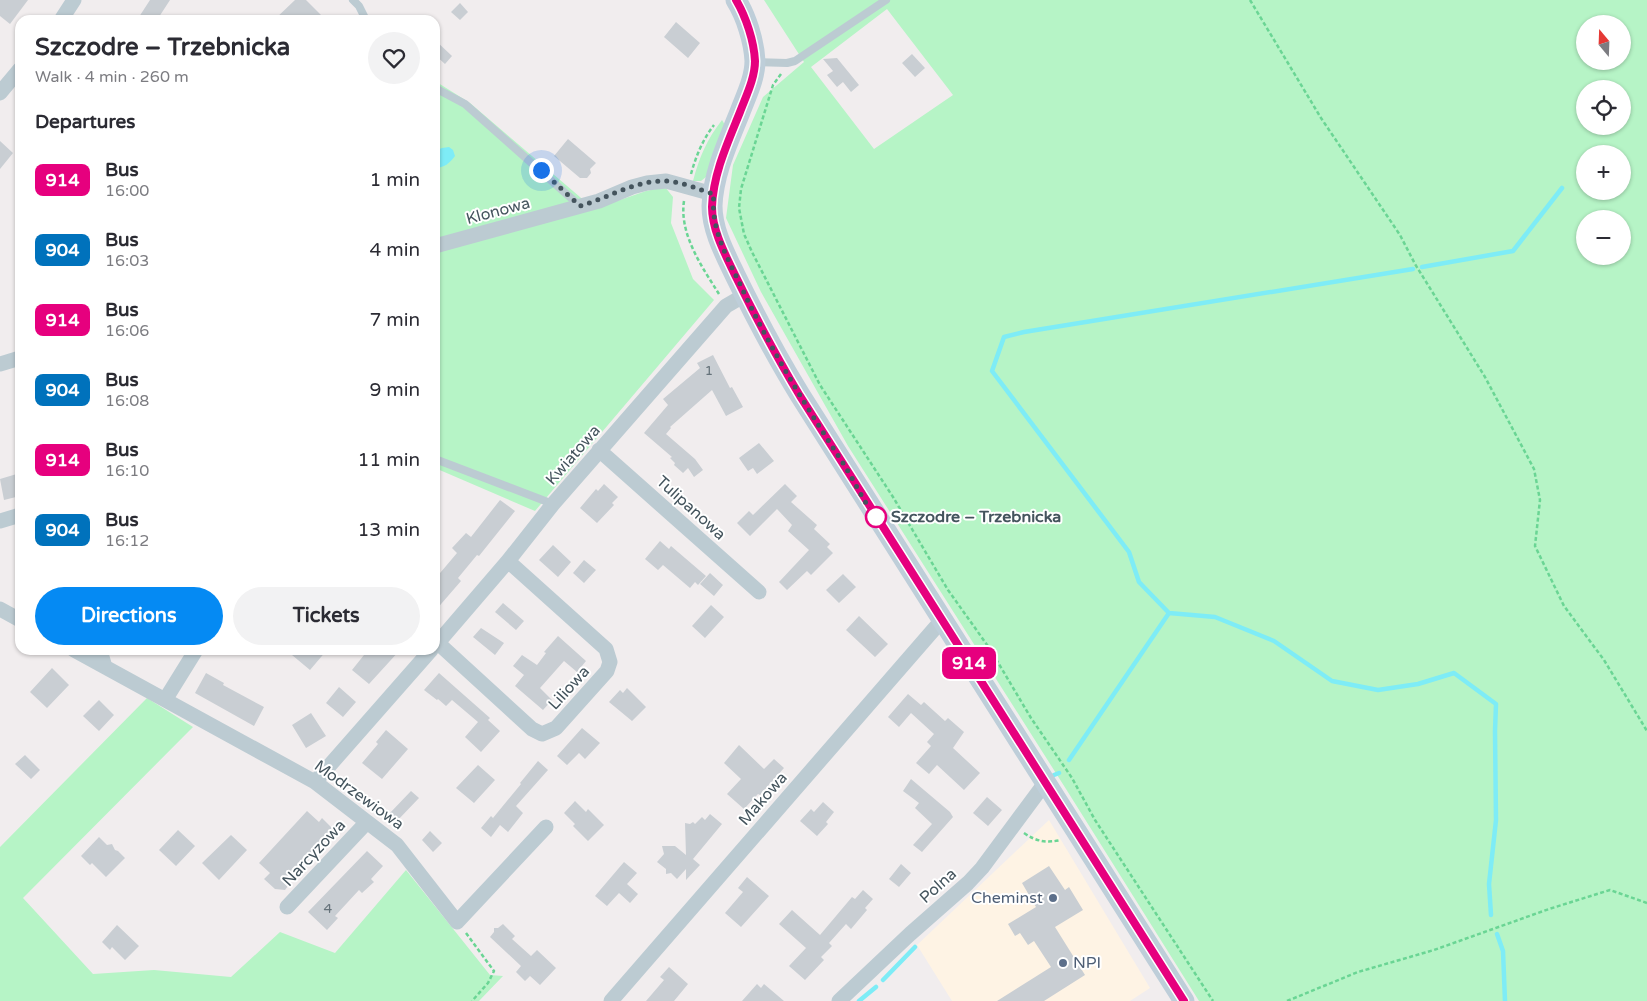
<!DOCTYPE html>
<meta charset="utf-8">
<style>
:root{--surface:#fff;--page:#f2f2f3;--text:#2b2b33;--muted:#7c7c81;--accent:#058af3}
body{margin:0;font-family:"Varela Round",sans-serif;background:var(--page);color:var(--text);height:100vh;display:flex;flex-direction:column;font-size:19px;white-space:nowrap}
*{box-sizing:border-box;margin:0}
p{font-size:16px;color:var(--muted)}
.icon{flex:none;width:28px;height:28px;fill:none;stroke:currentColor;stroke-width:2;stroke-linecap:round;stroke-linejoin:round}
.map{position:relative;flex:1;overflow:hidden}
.panel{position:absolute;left:15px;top:15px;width:425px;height:640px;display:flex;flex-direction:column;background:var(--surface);border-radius:15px;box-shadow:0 1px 4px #0004}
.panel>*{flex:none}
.badge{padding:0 10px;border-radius:8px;font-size:18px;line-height:32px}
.needle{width:32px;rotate:341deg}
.controls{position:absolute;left:1576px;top:15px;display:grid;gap:10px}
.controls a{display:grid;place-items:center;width:55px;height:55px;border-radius:50%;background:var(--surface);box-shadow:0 1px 4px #0004;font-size:25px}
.you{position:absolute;width:25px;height:25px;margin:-12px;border:4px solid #fff;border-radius:50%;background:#1a73e8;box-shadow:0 0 0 8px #1a73e833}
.map>.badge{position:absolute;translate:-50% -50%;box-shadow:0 0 0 2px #fff}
h2{padding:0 20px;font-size:19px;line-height:45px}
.round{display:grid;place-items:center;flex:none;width:52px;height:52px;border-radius:26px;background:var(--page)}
.headline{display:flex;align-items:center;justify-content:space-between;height:85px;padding:0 20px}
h1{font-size:24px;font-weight:700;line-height:38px}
.cta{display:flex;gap:10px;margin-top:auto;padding:10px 20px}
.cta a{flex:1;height:58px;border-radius:30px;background:var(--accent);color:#fff;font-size:20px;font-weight:700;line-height:58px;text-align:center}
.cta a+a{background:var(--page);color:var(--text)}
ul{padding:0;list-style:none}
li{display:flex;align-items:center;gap:15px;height:70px;padding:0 20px}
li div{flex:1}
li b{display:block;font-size:19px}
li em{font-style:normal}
li .badge{min-width:55px;font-weight:700;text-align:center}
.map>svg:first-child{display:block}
</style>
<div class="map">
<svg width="1647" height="1001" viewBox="0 0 1647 1001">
<rect width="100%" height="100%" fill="#f1edee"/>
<path fill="#fef3e4" d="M1049,820L1150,988L1130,1001H952L917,945Z"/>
<path fill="#b6f4c6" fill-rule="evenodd" d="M764,0H1647V1001H1199L1066,789L848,446L761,292L726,218L733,165L763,97L804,62ZM887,9L953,95L874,149L811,67ZM1585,24H1622V61H1585ZM1585,89H1622V126H1585ZM1585,154H1622V191H1585ZM1585,219H1622V256H1585Z
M435,81L470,103L594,209L646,191L665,187L673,197L671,223L693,279L714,300L535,511L435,468Z
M722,120L725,125L706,177L701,181H693C699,158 707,139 722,120Z
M147,698L193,727L23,898L93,974L154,970L231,977L280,932L335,953L406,870L490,975L503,976L479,1001H0V847Z"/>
<path fill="#7eecf6" d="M449,147L453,150L455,156C450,163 444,168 435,168V151L442,148Z"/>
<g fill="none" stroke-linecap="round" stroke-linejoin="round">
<path stroke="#7eecf6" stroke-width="4.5" d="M1422,267L1513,251L1562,188
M1413,269L1024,332L1004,337L992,371L1129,552L1139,582L1169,613L1215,617L1274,641L1332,681L1378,690L1418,684L1454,673L1496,704L1495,731L1496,820L1489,884L1491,915
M1069,760L1169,613
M1054,775L1059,773
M1497,934L1503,951L1505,1001
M883,980L915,947
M859,1001L876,987"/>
</g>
<path fill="#c9ced3" d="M0,0H28L10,24L0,16Z
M150,0H170L157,20H137Z
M295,0H306L326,20H274Z
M460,3L468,12L460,20L451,12Z
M676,22L700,43L688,58L664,37Z
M435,40L452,56L445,64L435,55Z
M912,54L925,68L915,77L902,63Z
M837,58L859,85L851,92L843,82L837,87L827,75L833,71L823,59Z
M568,139L596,163L590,169L591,173L587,178H580L554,156Z
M0,141L13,153L0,169Z
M713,355L730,388L732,387L743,407L726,416L712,390L670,427L671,428L666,434L695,459L703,470L694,477L688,468L683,473L674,465L675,463L670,458L672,457L644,433L668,405L663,399L700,368L697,363Z
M759,443L774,461L757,474L753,468L748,471L739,458Z
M20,473V496L4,500L0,479Z
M604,484L618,497L612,503L614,505L597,523L580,508L596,489L598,491Z
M785,484L797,496L791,502L817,525L814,529L830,544L827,547L833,553L811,575L807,571L787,590L779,582L809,550L788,531L792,525L777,509L750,536L737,523L749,511L753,515Z
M500,500L515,511L479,556L477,555L458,578L461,581L435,611V579L457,553L452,548L466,533L471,537Z
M660,541L669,549L671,546L706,576L698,585L695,582L690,588L663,565L658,570L645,559Z
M553,545L571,562L558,577L539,560Z
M584,560L596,570L584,583L573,573Z
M710,573L723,585L714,596L700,584Z
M843,574L856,587L839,603L826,590Z
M503,603L524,621L516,630L495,612Z
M711,605L724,617L705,638L692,626Z
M859,616L888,644L875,657L846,630Z
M481,628L504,643L495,655L473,637Z
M558,636L586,661L577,672L564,661L540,688L552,700L543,710L515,686L524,675L513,666L522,655L537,665L546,653L544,652Z
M286,650H327L310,670Z
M368,650H400L369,684L352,670Z
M52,668L69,685L47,708L30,692Z
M206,673L224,683L223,685L264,707L254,726L195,693Z
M439,673L490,718L488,720L500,731L481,752L465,737L478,722L452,700L446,706L438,699L437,700L424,690Z
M339,687L356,702L343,717L326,703Z
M627,688L646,707L632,721L609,702L620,690L623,693Z
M908,694L921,705L924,702L945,721L948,718L964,732L953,748L980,773L964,790L937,765L929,774L916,763L931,746L927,742L934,734L911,713L899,727L888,717Z
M99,700L114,715L99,731L83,716Z
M311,713L326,736L306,748L292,725Z
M582,728L600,743L585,759L579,753L567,765L557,756Z
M386,730L408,749L382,779L362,763L378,744L376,742Z
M739,745L764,769L774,759L784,768L760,795L758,794L744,809L727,794L741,779L724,763Z
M25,755L40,770L31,779L15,764Z
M538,761L548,770L516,806L523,813L508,832L500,825L491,837L481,828L491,816L496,821L493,818L521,784L520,783Z
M478,765L495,780L474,803L456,788Z
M911,779L950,812L953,817L922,852L913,845L932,824L915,808L919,803L903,791Z
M411,791L419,798L396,822L389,814Z
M987,797L1002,810L988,826L973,813Z
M575,801L586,812L588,809L604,825L588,841L573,826L575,824L564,813Z
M823,802L834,812L826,822L828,824L817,836L800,821L811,809L814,812Z
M307,811L319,822L322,818L335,831L322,845V850L318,854H313L300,866L301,868L288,881V886L285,890L275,889L264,879L270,873L259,863Z
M710,814L722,824L693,859L700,865L686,880V869L677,879L671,873L666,874V869L657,862L664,854L662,846H675L686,855L685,823L690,824L693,822L695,824L702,817L705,820Z
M178,830L195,846L176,866L159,850Z
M430,831L442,843L433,852L422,840Z
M231,835L247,850L219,880L202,863Z
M99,837L107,845L112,844L115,850L118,851L125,858L106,877L92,863L90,865L81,856Z
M367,851L383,866L371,879L374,882L362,893L359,890L335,916L338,918L327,930L308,912Z
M624,862L637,873L627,884L638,894L630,903L619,893L607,906L595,896Z
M901,864L911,873L899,887L889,879Z
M1049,866L1065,890L1069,887L1083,910L1055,927L1085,975L1044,1001H997L1051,967L1034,941L1028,945L1020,933L1015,936L1008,924L1036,907L1022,883Z
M747,877L769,896L741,927L725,913L743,892L738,888Z
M863,890L873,899L865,908L867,910L851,929L846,924L829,943L832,946L821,957L824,960L805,980L789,966L806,948L779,924L792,910L820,935L852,897L855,899Z
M503,924L515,936L512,939L531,956L537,950L556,968L540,985L530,976L525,981L516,972L521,966L490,937L494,932V928H498Z
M117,925L139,946L125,960L112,947L110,950L102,942Z
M669,967L688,984L674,1001H646L664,980L660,977Z
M757,984L761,988L764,984L784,1001H742Z"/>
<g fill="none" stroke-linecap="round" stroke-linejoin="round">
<path stroke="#6ad594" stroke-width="2.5" stroke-dasharray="4 2.5" stroke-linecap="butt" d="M1250,0L1321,118L1400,235L1415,264L1485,377L1534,469L1540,500L1535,546L1564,606L1604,660L1647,731
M781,74L773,85L741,189L739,208L744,234L752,252L820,385L893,497L948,590L990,649L1031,718L1072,778L1095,820L1213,1001
M691,174C696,156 703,139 714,125
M684,201C679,234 702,267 719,294
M1024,833C1037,842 1047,843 1061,840
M466,933L494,971L488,983L472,1001
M1287,1001L1358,972L1434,950L1549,909L1610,890L1647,903"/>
<path stroke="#bccbd2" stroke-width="8" d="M353,0L359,6L366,20
M757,62L787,63L795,61L886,0
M435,88L465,104L580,206
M435,459L553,504"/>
<path stroke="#bccbd2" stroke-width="15" d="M61,20L74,0
M0,93L20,69
M435,246L599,201L632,187L647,183L666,181L713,194
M0,364L20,358
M599,450L759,592
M0,521L20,515
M0,609L20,620
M438,643L532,729L542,734L556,728L607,671L610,662L606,649L508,561
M435,646L508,561L553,504L726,306L745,295
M74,650L315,782L397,845L457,922L546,827
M100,650L105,667
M165,700L196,650
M315,782L431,650
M287,907L367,822
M611,1001L942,620
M839,1001L910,934L968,883L982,868L1045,783"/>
<path stroke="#beced9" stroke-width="21" d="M736,0C746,16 754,41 755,61C755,78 746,96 740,112C728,142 713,174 712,206C712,230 725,254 735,275C755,316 776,356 800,395L1184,1001"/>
</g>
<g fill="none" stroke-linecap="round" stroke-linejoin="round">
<g stroke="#fff" stroke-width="11">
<path id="line" d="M736,0C746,17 754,41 755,61C755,78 746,96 740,112C728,142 713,174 712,207C712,230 725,254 735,275C755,316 776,356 800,396L1184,1001"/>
</g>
<use href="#line" stroke="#e6007e" stroke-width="8"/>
<path stroke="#44545d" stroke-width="5" stroke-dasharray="0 9" d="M541,170L580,206C608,198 636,180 665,181C681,181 699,190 714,194C710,227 726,255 740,284C769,347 805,405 843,463C854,480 864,503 876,517"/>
</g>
<circle fill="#fff" stroke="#e6007e" stroke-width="2.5" cx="876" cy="517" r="10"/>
<g fill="#5c6f8a" stroke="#fff" stroke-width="2">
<circle cx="1053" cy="898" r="5"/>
<circle cx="1063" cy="963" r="5"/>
</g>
<g text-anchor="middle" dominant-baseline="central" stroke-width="4" stroke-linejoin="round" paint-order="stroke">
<g font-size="14" fill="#65727a">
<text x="709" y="370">1</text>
<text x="328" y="908">4</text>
</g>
<g font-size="16" fill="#44545d" stroke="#fff">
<text transform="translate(498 211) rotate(-15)">Klonowa</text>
<text transform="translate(573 455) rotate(-49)">Kwiatowa</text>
<text transform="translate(691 508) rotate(42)">Tulipanowa</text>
<text transform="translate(569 688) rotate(-48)">Liliowa</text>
<text transform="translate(359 795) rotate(36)">Modrzewiowa</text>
<text transform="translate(763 799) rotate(-49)">Makowa</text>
<text transform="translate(314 853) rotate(-47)">Narcyzowa</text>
<text transform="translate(938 886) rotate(-42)">Polna</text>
</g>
<g font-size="16" font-weight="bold" fill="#44545d" stroke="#fff" text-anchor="start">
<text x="891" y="517">Szczodre – Trzebnicka</text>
</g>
<g font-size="16" fill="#4e5e75" stroke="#fff" text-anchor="end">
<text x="1043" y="898">Cheminst</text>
<text x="1073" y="963" text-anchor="start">NPI</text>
</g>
</g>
</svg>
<div class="controls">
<a><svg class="needle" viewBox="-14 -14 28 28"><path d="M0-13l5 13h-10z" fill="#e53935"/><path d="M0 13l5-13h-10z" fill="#7c7c81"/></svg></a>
<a><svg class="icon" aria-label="locate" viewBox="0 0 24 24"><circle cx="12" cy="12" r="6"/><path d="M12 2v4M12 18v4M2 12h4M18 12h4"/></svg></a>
<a>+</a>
<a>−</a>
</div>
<div class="you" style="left:541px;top:170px"></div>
<b class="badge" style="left:969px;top:663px;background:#e6007e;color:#fff">914</b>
<section class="panel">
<div class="headline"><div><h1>Szczodre – Trzebnicka</h1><p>Walk · 4 min · 260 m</p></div><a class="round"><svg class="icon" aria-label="heart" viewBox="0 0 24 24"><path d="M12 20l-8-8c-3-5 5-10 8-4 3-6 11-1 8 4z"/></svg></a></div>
<h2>Departures</h2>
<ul>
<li><span class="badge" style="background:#e6007e;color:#fff">914</span><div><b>Bus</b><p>16:00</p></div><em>1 min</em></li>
<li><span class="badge" style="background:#0072bc;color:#fff">904</span><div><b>Bus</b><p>16:03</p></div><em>4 min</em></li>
<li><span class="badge" style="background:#e6007e;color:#fff">914</span><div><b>Bus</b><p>16:06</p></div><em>7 min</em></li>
<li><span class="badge" style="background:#0072bc;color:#fff">904</span><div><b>Bus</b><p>16:08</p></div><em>9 min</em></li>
<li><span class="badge" style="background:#e6007e;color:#fff">914</span><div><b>Bus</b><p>16:10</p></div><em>11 min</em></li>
<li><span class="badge" style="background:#0072bc;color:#fff">904</span><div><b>Bus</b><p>16:12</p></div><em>13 min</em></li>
</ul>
<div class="cta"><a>Directions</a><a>Tickets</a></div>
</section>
</div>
